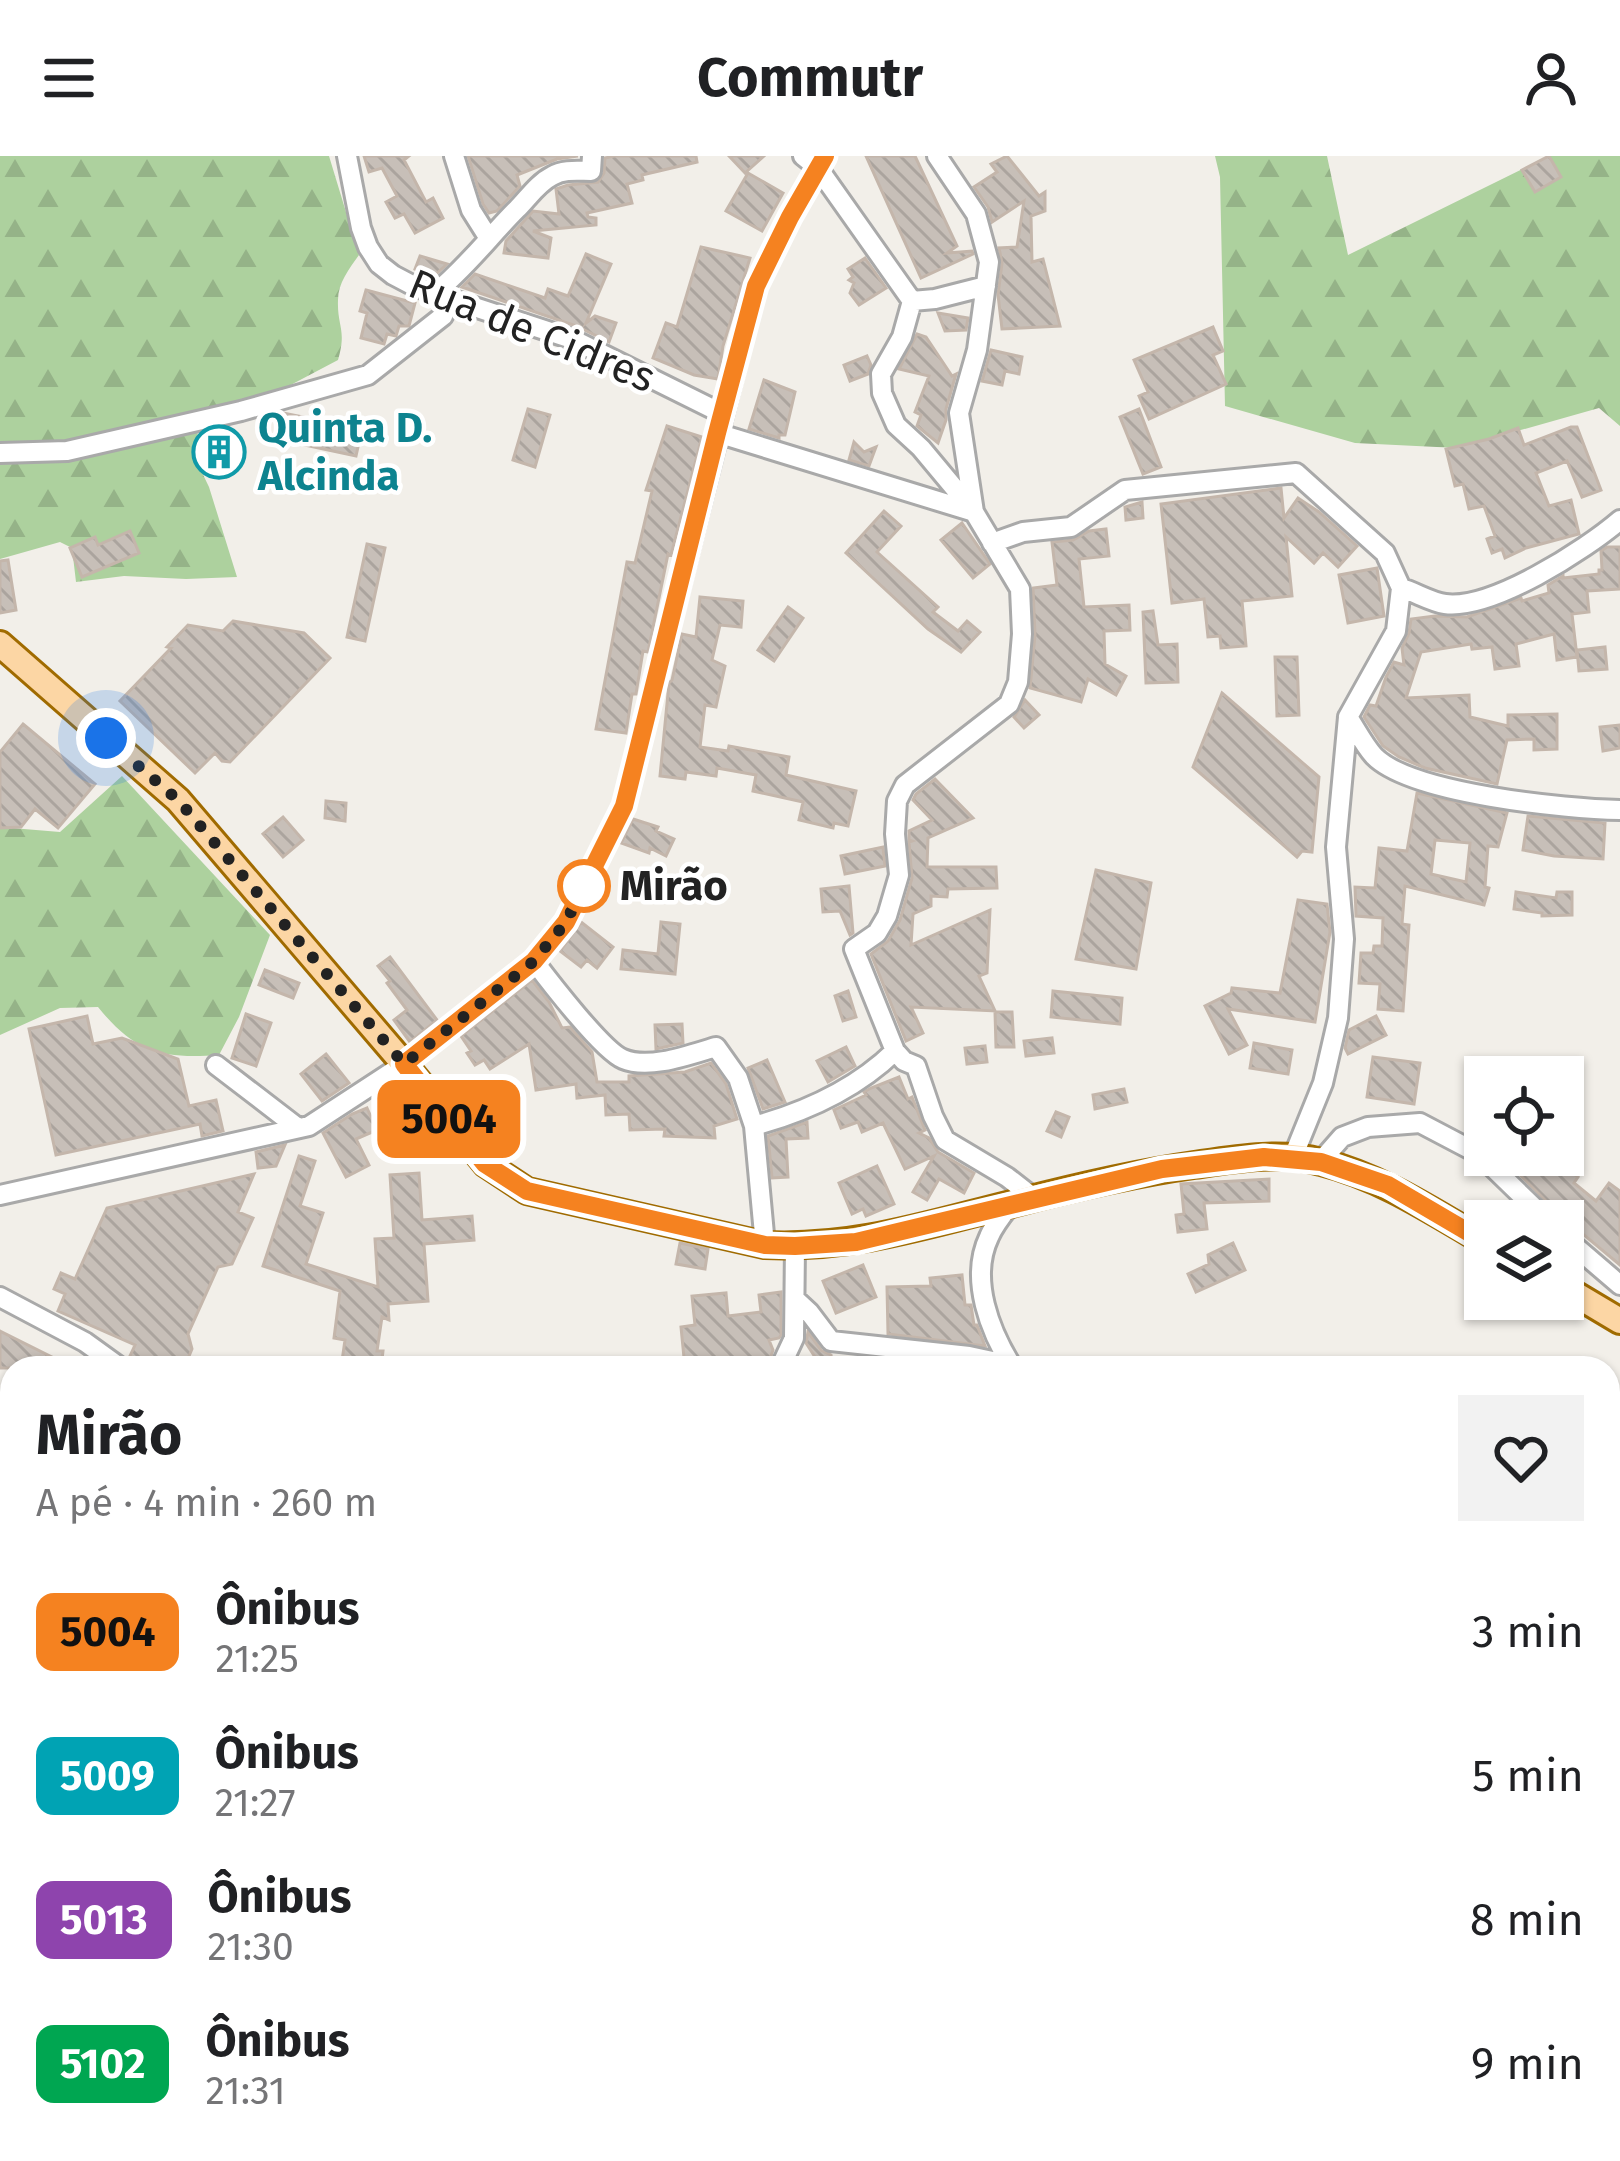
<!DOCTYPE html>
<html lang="pt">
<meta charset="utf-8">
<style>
:root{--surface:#fff;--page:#f2f2f2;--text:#202124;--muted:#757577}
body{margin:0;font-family:"Fira Sans",sans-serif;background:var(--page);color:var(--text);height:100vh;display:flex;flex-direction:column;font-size:45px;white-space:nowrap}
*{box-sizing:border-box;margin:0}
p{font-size:39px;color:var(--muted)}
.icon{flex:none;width:66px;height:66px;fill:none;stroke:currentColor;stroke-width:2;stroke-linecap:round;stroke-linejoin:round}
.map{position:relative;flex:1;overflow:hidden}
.sheet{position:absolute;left:0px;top:1200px;width:1620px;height:807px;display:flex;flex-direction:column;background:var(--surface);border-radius:36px 36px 0 0;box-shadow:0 3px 9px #0004}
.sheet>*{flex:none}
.badge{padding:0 24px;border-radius:18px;font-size:42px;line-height:78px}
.controls{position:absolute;left:1464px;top:900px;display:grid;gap:24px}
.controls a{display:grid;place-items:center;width:120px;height:120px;border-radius:0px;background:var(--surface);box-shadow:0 3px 9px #0004;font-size:60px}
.you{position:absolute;width:60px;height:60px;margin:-30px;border:9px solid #fff;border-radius:50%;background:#1a73e8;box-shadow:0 0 0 18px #1a73e833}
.map>.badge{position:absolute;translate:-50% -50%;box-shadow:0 0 0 6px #fff}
.round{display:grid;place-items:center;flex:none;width:126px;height:126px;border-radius:0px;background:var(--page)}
.overview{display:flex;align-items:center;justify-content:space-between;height:204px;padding:0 36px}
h1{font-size:57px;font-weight:700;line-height:90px}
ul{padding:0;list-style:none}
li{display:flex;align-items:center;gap:36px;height:144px;padding:0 36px}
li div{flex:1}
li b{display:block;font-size:45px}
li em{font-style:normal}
li .badge{min-width:132px;font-weight:700;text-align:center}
header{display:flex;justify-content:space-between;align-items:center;height:156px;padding:0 36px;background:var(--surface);font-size:54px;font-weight:700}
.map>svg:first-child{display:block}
</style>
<header><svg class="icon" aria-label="menu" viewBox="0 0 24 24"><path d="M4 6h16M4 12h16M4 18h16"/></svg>Commutr<svg class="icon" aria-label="person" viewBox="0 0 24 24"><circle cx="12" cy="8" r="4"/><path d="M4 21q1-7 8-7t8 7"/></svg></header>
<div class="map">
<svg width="1620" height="2005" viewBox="0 0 1620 2005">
<defs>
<pattern id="forest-firs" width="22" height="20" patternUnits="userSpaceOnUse" patternTransform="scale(3)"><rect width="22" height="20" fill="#add19e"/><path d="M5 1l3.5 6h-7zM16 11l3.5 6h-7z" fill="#95b388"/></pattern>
<pattern id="building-back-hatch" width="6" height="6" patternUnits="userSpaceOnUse" patternTransform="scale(3)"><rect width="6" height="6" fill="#c7bfb8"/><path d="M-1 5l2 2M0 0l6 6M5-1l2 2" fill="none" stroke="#aba49e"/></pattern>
</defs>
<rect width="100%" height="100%" fill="#f2efe9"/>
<path fill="#cdebb0" d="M953,1995H1018L1028,2005H962Z
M1065,1995H1127L1137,2005H1076Z"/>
<path fill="url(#forest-firs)" d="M0,0H329L359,99C349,113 338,127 338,144C337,171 347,173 338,204L283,233L228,251L198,272L196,304L209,331L237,421L186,423L124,420L76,426L72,392L60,386L0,403Z
M1215,0H1327L1348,99L1549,0H1620V270L1599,252L1457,292L1355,287L1225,250L1220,21Z
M122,620L270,779L239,861L219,899C163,903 135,897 98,851L60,852L0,879V671L60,676Z
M1608,1470L1620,1494V2005H1238L1227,1995H1608Z
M528,1995H953L962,2005H533Z"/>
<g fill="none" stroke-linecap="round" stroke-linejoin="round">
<path stroke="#aad3df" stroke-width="6" d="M1608,1458L1620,1472"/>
</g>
<path fill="url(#building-back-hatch)" stroke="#c4b6ab" stroke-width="3" fill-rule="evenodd" d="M364,0H409L404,4L426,46L433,42L443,62L415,77L404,58L395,62L386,46L397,40L382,12L369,16Z
M468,0H578L557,3L517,19L520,30L497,55L489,57L483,48Z
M614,0H696L697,6L642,19L643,24L627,28L632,47L587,57L588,61L596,62V69L533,75L551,82L548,102L504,97L506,85L533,55L559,58L556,33L568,29L598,26L604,17L605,2Z
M729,0H764L745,17Z
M866,0H915L957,90L947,97L972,95L973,98L921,122Z
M1007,0L1039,40L1045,36V55L1031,60L1032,106L1043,103L1060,170L1002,173L998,139L1002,107L999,92L1017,91L1024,45L992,66L988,51L974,31L997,16L991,8Z
M1549,0L1561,21L1535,36L1522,14Z
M748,17L783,37L762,75L726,55Z
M701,91L750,102L723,190L718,223L694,219L653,202L666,167L677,171Z
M586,98L611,108L586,167L595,160L616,167L609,186L576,170L462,131L475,118L545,142L548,133L568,140Z
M420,100L447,108L434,120L415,113Z
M865,102L886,132L859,149L850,137L854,127L849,124L853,121L848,113Z
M366,134L415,147L409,170H399L396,180L387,178L384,188L361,182L367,157L360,155Z
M938,157L968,162L966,174L945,175Z
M1213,171L1223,195L1213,199L1226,228L1149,263L1139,240L1148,236L1134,204Z
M917,178L926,181L952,220L956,218L946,253V264L938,287L917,270L921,259L915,256L929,220L899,213Z
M991,194L1022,201L1019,218L1005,215L1002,229L982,225Z
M867,200L871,209L868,218L850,225L844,209Z
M764,224L795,236L785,279H779V282L749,273Z
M528,253L550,259L535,311L513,304Z
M1139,253L1161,311L1143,318L1120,261Z
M283,257L362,273L356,300L277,283Z
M667,270L702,281L671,399L668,398L648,496L643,495L636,538H632L626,577L596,573L627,406L635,407L652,335L646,334Z
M1571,271H1577L1601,334L1582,341L1567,305L1536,317L1549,350L1571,344L1579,378L1526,392L1505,402L1502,393L1492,397L1487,383L1495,380L1484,350L1469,353L1463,328L1455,330L1446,293L1489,283L1518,272L1524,289Z
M218,274L235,278L226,321L205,315L212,275Z
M854,286L864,296L876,291L869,310L849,304Z
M1281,332L1284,362L1298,342L1319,356L1357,390L1338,411L1323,397L1314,407L1286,381L1292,440L1242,445L1246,490L1221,492L1220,480L1208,481L1204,443L1172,447L1161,348Z
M1142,346L1143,362L1126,364L1125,351Z
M884,355L901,370L877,396L938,451L933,456L958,475L967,465L980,476L961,496L928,473L846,397Z
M962,367L990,408L973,422L941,384Z
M1106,373L1109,400L1079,403L1084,451L1129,449L1130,474L1104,475L1105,508L1126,520L1116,539L1088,523L1081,546L1030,532L1035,479L1033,432L1057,429L1052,386L1073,384L1089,375Z
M130,375L139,397L82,421L70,392L95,381L98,389Z
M367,388L385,392L365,485L347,481Z
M1607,391H1620V433L1587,435L1589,456L1572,458L1577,501L1557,504L1554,478L1516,488L1519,510L1495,513L1492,491L1472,493L1471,488L1421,496L1406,542L1469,539L1470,561L1508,570V559L1557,558V593L1534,594V583L1507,584L1497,628L1425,612L1399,601L1383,590L1364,561L1370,549L1376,550L1386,521L1394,506L1404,509L1402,492L1409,477L1411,463L1435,460L1467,461L1521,442L1522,445L1549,437L1548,429L1563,420V422L1599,418V414H1602L1601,395Z
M8,404L16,454L0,457V405Z
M1377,412L1384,460L1348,467L1339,419Z
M700,441L743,445L741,471L720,469L712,504L725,510L716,551L705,549L700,591L728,595L729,590L789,601L786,619L856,635L848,670L834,667L833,672L799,664L803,646L753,635L756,619L717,612L716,620L686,616L685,623L660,620L669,527L672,524L682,478L696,481Z
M788,451L803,462L774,505L758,494Z
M1153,455L1158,489L1177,488L1178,526L1146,527L1143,456Z
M233,465L304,477L330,502L230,606L222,605L215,597L195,617L120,545L171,492L167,491L188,469L223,475Z
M1605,491L1607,513L1579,515L1577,494Z
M1275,501H1297L1299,559L1277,560Z
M1222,537L1319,621L1312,696L1302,695L1297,701L1193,611Z
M1025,544L1039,559L1024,572L1014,561Z
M23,568L95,628L58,672L35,653L21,671L0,672V596Z
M1620,569V592L1603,595L1600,571Z
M935,623L973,662L928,682L927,711H996L997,732L948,733L947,741L931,740V750L913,758L911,789L990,754L987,817L979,820L995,855L911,851L923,877L906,885L871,798L888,785L900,764L912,722L909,686L912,685L909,684V675L932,664L913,644L916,638Z
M1417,637L1507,657L1498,691L1488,690L1485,731L1489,732L1484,749L1405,730L1402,768L1409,769L1403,855L1378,853L1380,828L1359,827L1361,797H1373L1374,790H1382L1383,762L1356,760L1355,731L1375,732L1379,692L1407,695ZM1435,684L1470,687L1466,726L1431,718Z
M326,645L346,647L345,665L325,662Z
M1528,660L1605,667L1603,703L1554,700L1523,694Z
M283,661L303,684L283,701L263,678Z
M633,663L658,671L656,675L674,683L666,700L650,692L649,697L621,687Z
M883,691L885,710L845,718L841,700Z
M1096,714L1151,727L1136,813L1076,803Z
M849,730L853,777L850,779L840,755L823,756L821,733Z
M1516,736L1556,742L1557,736H1572V759L1542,760V757L1514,753Z
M1298,744L1327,748L1330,776L1315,866L1228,853L1247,889L1229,898L1205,850L1231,837L1232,832L1280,837Z
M581,766L613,791L597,812L587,804L581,811L560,795Z
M661,766L680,768L675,818L621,813L623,794L658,798Z
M390,801L437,864L410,886L394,864L407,854L387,827L390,825L378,810Z
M265,814L299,827L293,842L259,829Z
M532,824L549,846L562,872L570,871L592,896L597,926H629V920L685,916L711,907L726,928L737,963L714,970L715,982L664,980L665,973L630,974L629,958L606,959L605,939L577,942L576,928L536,934L529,888L490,913L484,904L475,909L467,897L471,895L461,880Z
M848,835L856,861L843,865L835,840Z
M1053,835L1122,842L1120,868L1051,861Z
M995,856H1012L1014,891H996Z
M246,858L271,867L256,910L232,902Z
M87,860L93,888L122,882L178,903L189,950L216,944L223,975L202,980L200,968L56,999L29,873Z
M1376,860L1386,879L1348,898L1345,892L1349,874Z
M682,868L683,887L656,893L655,869Z
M1052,882L1054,897L1026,900L1024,885Z
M1254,887L1292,894L1288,918L1250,912Z
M985,890L987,906L967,908L965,892Z
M846,891L855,910L828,926L817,905Z
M326,898L349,927L322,945L301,918Z
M1373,901L1420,907L1414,948L1367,941Z
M767,904L785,946L763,953L748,912Z
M899,921L908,943L912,941L925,974L919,977L929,982L938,996L974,1017L964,1037L939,1023L927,1044L913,1036L934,1000L905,1013L883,967L862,976L858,966L841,972L834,954L866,939L864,936L871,932Z
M1124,933L1127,946L1095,953L1093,939Z
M367,952L377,974L356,983L369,1009L346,1021L323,977L352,958Z
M1056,956L1069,961L1061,981L1047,975Z
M807,966L808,982L786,983L788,1021L772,1022L768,980Z
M285,989L276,1010L258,1012L256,996Z
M1525,999H1550L1578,1021L1574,1027L1596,1045L1609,1027L1620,1035V1109L1560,1059L1514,1013Z
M299,1000L315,1005L300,1050L323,1057L306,1108L378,1131L375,1083L394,1082L390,1019L419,1017L422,1064L472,1060L474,1084L424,1088L428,1145L388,1148L389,1164L382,1161L377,1195H383L381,1212H341L345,1184L334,1182L340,1135L263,1110Z
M877,1010L894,1048L866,1060L863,1053L852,1058L839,1027Z
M254,1018L238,1056L253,1062L232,1108L218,1111L188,1178L192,1193L184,1212H158L130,1200L135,1189L58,1155L65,1138L54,1133L61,1117L75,1123L107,1052Z
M1269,1023V1045L1204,1047L1207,1073L1178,1076L1176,1059L1184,1058L1181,1028Z
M680,1087L708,1093L705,1113L676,1108Z
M1233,1087L1245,1114L1196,1136L1188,1118L1209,1108L1208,1099Z
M863,1109L876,1141L836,1157L823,1125Z
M962,1119L965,1149H971L974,1169H977L985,1190L888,1178L887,1131L931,1130L930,1122Z
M781,1136V1179L779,1182L769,1184L773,1194L767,1212H685L681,1171L695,1169L692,1140L726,1137L728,1160L761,1156L759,1139Z
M0,1175L74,1212H0Z
M808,1176L821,1194L831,1199L833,1212H822L806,1187Z"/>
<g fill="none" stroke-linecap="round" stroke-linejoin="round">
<g stroke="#a9a9a9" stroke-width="24">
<path id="minor" d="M347,0L361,72L368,91L379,108L393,119L412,129L450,143L572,183L723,258
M454,0L471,54L488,81
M803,0L818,12L912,145L935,143L986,130
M937,0L976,58L989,106L977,194L959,257L974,356
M435,137C466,112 489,81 517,53C528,42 538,27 552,20C564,13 578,15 591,15L592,0
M912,145L902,181L881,218L882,237L896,269L921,292L971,352
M717,277L974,356L1020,433L1022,478L1018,526L1009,548L905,629L897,645L895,678L899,719L887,760L877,777L854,793L895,895L904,905L916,910L933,960L945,984L1007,1021L1034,1042
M0,297L67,295L241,255L368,219L443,160L450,143
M992,387L1023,376L1071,371L1125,334L1296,317L1385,397L1401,432L1396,475L1348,561C1356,573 1364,589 1374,600C1411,638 1567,653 1620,654
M1401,432C1415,436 1431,446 1445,448C1492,454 1585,394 1620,364
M534,805C549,825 603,895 623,903C649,914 689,899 716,891L738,922L754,970L765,1089
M216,909L298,972
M754,970C805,956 856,933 895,895
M1293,1001L1323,927L1338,862L1344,783L1336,691L1348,561
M1321,1005L1342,981L1368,971L1420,967L1479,998L1548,1065
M0,1039L309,970L404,908L534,805L566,766L624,650L756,130L790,61L825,0
M1011,1048C1003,1058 994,1069 989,1081C969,1123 990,1176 1013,1212
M1563,1080L1620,1129
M0,1141L85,1186L121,1212
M795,1143L809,1156L831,1185L969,1200L1011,1209
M780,1212L794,1182L795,1090
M0,1644L12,1628
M0,1696L12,1672
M1045,1995L1055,2005
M1167,1995L1177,2005
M1423,1995L1427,2005"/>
</g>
<g stroke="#a06b00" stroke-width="30">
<path id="major" d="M0,488L178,644L404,908L486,1008L527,1035L765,1089C852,1093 923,1070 1007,1049C1068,1033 1131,1018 1194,1009C1235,1003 1281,995 1321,1006C1381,1021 1432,1055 1485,1086
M1563,1131L1620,1165
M0,1901L12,1914
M84,1995L95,2005"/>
</g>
<g stroke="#dc2a67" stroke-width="33">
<path id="highway" d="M1143,1995L1152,2005
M1206,1995L1216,2005
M244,2005L256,1995
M279,2005L293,1995"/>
</g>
<use href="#minor" stroke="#fff" stroke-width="18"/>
<use href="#major" stroke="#fcd6a4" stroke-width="24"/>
<use href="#highway" stroke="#e892a2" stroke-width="27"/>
</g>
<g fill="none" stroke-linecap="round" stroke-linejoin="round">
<g stroke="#fff" stroke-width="27">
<path id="line" d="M825,0L790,61L756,130L717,277L624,650L566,766L534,805L404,908L485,1008L527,1035L765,1089L795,1090L856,1086L1162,1013L1264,1001L1321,1006L1388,1029L1485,1086"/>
</g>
<use href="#line" stroke="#f58220" stroke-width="18"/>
<path stroke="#222" stroke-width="12" stroke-dasharray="0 21.6" d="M106,582L178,644L404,908L534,805L566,766L585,727L584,730"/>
</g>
<defs>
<g id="building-ring" transform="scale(2.7)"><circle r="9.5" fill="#fff" stroke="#0f9aa8" stroke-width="1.5"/><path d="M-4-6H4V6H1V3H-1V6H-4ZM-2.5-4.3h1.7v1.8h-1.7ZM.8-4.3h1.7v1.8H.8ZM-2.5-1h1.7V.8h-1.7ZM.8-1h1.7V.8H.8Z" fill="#0f9aa8"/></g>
</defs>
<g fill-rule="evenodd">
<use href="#building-ring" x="219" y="296"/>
</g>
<circle fill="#fff" stroke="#f58220" stroke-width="6" cx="584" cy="730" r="24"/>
<g text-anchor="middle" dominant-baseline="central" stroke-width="9" stroke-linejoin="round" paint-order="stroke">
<g font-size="42" fill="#222" stroke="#fff">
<text transform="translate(532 175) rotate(22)">Rua de Cidres</text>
</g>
<g font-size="42" font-weight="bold" fill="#0d838f" stroke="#fff" text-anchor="start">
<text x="258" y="272">Quinta D.<tspan x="258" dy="48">Alcinda</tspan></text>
</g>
<g font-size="42" font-weight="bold" fill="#222" stroke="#fff" text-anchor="start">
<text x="620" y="730">Mirão</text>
</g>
</g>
</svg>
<div class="controls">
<a><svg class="icon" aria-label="locate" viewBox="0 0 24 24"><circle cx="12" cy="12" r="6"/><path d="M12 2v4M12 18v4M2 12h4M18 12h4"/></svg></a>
<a><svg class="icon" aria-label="layers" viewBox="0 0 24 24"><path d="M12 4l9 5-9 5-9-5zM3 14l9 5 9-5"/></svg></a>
</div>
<div class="you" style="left:106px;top:582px"></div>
<b class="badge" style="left:449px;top:963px;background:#f58220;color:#111">5004</b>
<section class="sheet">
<div class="overview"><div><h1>Mirão</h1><p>A pé · 4 min · 260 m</p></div><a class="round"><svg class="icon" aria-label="heart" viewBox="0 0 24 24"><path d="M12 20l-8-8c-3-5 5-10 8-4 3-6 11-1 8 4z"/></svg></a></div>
<ul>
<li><span class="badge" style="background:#f58220;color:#111">5004</span><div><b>Ônibus</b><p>21:25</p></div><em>3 min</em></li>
<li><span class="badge" style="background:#00a3b4;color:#fff">5009</span><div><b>Ônibus</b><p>21:27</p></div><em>5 min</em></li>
<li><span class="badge" style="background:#8e44ad;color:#fff">5013</span><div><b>Ônibus</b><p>21:30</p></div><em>8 min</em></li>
<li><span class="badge" style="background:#00a651;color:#fff">5102</span><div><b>Ônibus</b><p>21:31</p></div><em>9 min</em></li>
</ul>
</section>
</div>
